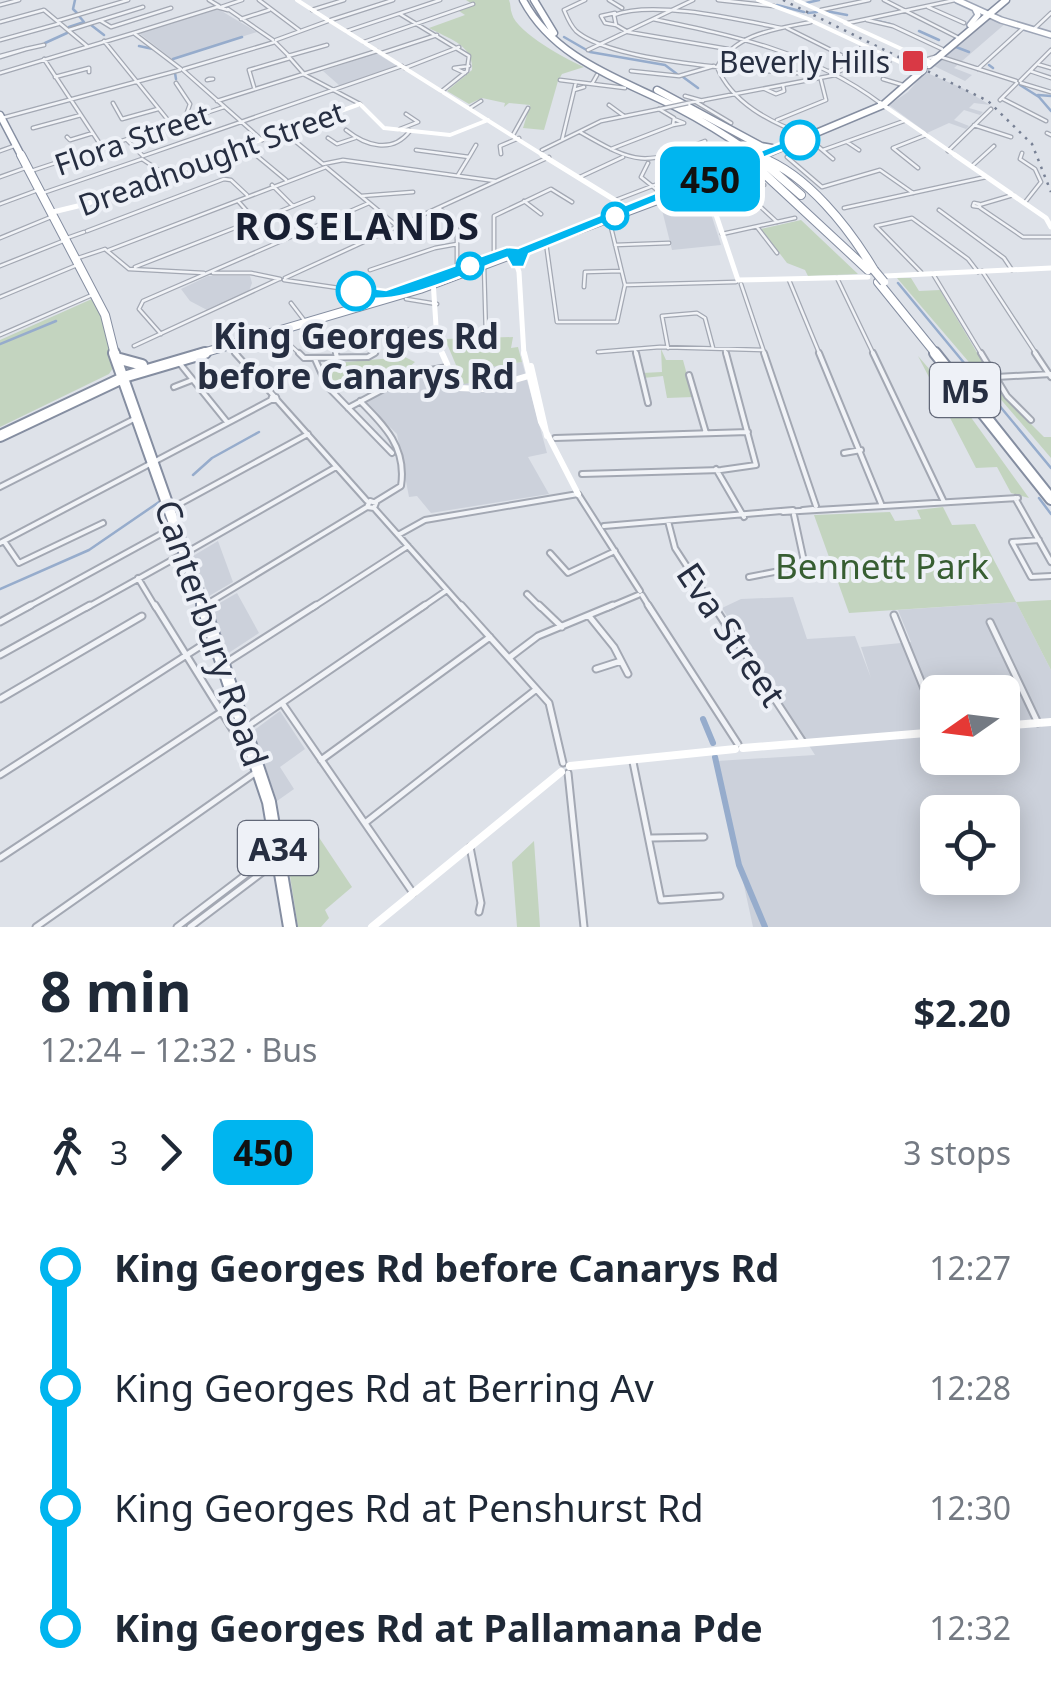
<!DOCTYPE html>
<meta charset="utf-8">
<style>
:root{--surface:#fff;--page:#f6f6f7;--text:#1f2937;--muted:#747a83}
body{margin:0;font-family:"Noto Sans",sans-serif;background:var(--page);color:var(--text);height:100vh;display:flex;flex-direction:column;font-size:38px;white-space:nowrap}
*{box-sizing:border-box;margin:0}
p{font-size:32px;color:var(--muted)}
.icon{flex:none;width:55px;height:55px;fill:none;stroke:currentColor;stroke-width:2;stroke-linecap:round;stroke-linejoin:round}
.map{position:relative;height:927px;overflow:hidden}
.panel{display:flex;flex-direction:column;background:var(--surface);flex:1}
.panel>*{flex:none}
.badge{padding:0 20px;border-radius:15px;font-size:35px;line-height:65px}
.needle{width:65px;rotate:256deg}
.buttons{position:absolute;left:920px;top:675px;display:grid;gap:20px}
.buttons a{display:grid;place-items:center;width:100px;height:100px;border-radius:15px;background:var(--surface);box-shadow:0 5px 25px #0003;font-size:50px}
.map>.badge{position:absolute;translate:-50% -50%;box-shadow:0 0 0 5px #fff}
.legs{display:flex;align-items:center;gap:15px;height:110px;padding:0 40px;font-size:32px}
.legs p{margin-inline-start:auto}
.headline{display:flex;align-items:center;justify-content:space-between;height:170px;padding:0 40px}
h1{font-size:55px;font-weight:700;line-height:75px}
ul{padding:0 40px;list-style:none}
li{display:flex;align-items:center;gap:35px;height:120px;font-size:38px}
li i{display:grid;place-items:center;width:15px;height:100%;margin:0 12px;background:currentColor}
li i::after{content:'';width:25px;height:25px;margin:-12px;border:8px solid;border-radius:50%;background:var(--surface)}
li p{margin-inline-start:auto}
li:first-child i{background:linear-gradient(#0000 50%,currentColor 0)}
li:last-child i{background:linear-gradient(currentColor 50%,#0000 0)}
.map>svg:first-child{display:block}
</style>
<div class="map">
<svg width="1051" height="927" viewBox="0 0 1051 927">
<rect width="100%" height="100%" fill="#dee2e9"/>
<path fill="#ccd1db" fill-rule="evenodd" d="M218,9L257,32L172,59L139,33Z
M988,19L1006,23L954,68L972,75L965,81L932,65Z
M376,53L397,66L340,86L323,71Z
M925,72L962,88L990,105L974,103L969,108L983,112L980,115L964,110L954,120L969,126L966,129L949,123L927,133L889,105L908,92Z
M702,186L721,245L672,250L660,202Z
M208,276H250L252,283L249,291L207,310L190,301L181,289Z
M522,362L547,453L528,457L549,494L431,513L417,496L409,497L397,434L364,402L415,374L459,366L464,383L492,379L489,367Z
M218,541L233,582L209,596L193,556Z
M237,593L259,633L227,654L211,608Z
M793,597L807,639L855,636L871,678L861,647L911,642L898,610L1016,602L1051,670V927H753L717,761L815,755L722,608L741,599ZM938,692H1002V758H938ZM938,812H1002V878H938Z
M280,711L305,749L280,767L294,789L277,801L253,731Z"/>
<path fill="#c3d4bf" d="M466,0H509C511,5 510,9 512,14C517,33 568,60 584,67L562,74L558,81L544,130L523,128L530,105L509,103L504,107L505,103L482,98L469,104L447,91L472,70C474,45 449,39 429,28L465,15L459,11L474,5Z
M801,220L858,274L808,276L805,270L787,263L761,229Z
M897,278H911L919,291L940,290L1002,395L1044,437H1051V458Z
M94,298L101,312L113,368L109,374L0,427V340Z
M513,337L511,348L518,347L522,362L490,367L492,379L464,384L445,339Z
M661,349L666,360H683L693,397L667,398L663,376L643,378L642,373L662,372Z
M918,356L970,416L1029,498L1011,493L997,467L976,468Z
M405,357L415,362C393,382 380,385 352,388L351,393L336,388L322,364Z
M943,507L952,525L975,524L1016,602L1051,600V670L1016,602L849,613L814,515L890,512L895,521L921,519L917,510Z
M318,836L352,887L325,910L329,918L321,927H298L287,857Z
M534,841L540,927H517L512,862Z"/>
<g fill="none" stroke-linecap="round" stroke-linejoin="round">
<path stroke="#96accc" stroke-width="2.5" d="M75,0L73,9L77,13
M806,3L819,0
M777,5L804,12
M826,11L847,15
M808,13L817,12
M873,20L890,24
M91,25L104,35
M69,27L84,22L79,16
M919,31L939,40
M564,37L590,52L665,65L677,74
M45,43L67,33
M139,46L153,49
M956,47L969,52
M173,59L242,37
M989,65L993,68
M175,73L176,79
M683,77L698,88
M1020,85L1039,97L1051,111
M1038,95L1051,96
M898,283L1051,468
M0,344L56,321
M193,475L212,458L259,432
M1039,498L1051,514
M0,589L89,550L159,502"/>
<path stroke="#96accc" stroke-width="6" d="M703,719L713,743
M715,757L739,865L765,927"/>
<g stroke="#a3a8b3" stroke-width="5">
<path id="street-far2" d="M209,0L219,6
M259,0L299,30
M585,0L564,10C567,17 570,25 576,31C614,64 762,71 815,74
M609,0L622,8
M718,0L774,6
M884,0L957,37
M0,5L19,0
M221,7L242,0
M928,7L964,23
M228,9L273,40
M312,10L344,0
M821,10L869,0
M615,13L601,16L605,23L616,25
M400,14L469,56L467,71L442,91
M241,19L269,10
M653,19C735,36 812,52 880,103
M331,20L393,0
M867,20L893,26L942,49
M57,21L128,0
M101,21L111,27L171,8
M0,22L44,10L87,46
M848,23L955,0
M787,28L841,55
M69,30L143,7
M1033,30L1051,13
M347,31L440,0
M137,32L217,7L228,10
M135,34L181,69
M0,40L58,24
M276,40L328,21
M104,41L172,125
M275,42L289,56
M364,42L473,4
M861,48L889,62
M26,49L44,45
M728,49L628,32L616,25L614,15C653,0 736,19 781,28
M588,50L693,0
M382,53L437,35
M0,56L26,49L0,57
M288,56L327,45
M290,58L305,75L360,104
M44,59L102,147
M928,59L938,56L1016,81
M1037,64L1051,68
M405,68L459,47
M184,69L275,42
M978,69L1023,28
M183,70L262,140
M631,71L679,76L714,66
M829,71L877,52
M1030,71L1051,78
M0,73L137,32
M465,73L454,68L469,66
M835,73L881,54
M55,77L89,68V72
M209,79H213L207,80Z
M883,79L903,85
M560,80L625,88
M1020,81L1051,50
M176,83L190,104L184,121
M1021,83L1051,92
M592,84L597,75
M254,87L249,70L290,58
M765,89L776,94L784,91L783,85
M574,90L584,87
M685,96L703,101
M1003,99L1046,121
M1000,100L1017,83
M217,101L377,51
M696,102L731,123
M113,103L122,119L158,109
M688,103L835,75
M609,105L624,116
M470,108L481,101
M2,118L180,70
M777,120L826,100L821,80
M673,125L684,123L674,119
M974,125L1011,137
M33,128L81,115
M400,129L418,122L406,114
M346,130C366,146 392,154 410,131
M284,132L323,164
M580,132C637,165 644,166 705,141
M1047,133L1051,135
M513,135L528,108
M805,135C770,122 732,103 717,67C736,33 776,29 811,22
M67,137L70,140L93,133
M807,137L833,159
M328,138L337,144L355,138
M127,140L143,156
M562,140L576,82
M847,142L859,150
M245,146L286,180
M611,149L673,125L674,118L659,109
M416,150L469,157L458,175
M542,150L601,121L665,108
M823,150L904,121
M0,151L14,146
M948,151L991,109
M1022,153L1020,159L1035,169L1041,182L1026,201
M501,154L500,146L519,138
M672,155L699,174
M143,156L402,66
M469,157L476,145
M787,157L822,187L880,170L913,193
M142,159L166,175
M648,163L641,177L662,194
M323,164L343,160L495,181
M972,166L994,146
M326,167L397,226
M918,168L893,148L926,135
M31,171L224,107
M0,177L28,167
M580,177L623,157
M272,185L293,206
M764,185L752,190L750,197L777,222
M43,193L142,159
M361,196L413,192
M616,200L694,170
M524,201L541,214
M974,203L979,204L980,207L973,206Z
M0,204L38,190
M979,205L1013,195
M979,207L1023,237H1051
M844,208L986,177
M440,209L457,223V271
M939,210L1004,258L1012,270
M276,213L313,198
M609,219L625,285
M757,227L777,253
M87,231L224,179L231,180L247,195
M722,234L795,218
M0,238L51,217
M67,238L84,232
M546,243L557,322H617L625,285
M615,245L669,243
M109,250L326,167
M494,257V216L551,189L572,202
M78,258L105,249L129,269L204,273
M484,265L486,336
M0,266L63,241
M135,267L255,220L238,201
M370,270L435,248L457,244
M982,271L1037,355
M921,272L876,226L912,218L968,259L978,272
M213,273H251L280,279
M933,274L982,355
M285,278L549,157
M837,278L874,355
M284,280L387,295
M789,280L820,355
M741,284L765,355
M625,285L736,282
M584,287L585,272L621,271
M0,297L77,265
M406,299L437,304
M291,303L304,320
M161,334L139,309L143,301L369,203
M0,335L92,295
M288,343L301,355
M134,346L279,279
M231,348L238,355
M668,348L662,316L697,313L705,318L713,348
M635,350L636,355
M725,351L726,355
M598,352L660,347L763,350
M336,355L334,343L341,337
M371,355L375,353L376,336L386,330L402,329L437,335"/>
</g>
<g stroke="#a3a8b3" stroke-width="8">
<path id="street-far1" d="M235,353L274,396
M299,353L304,358L368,357L375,353
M336,353L337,358
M636,353L648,403
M764,353L816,506
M819,353L882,506
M873,353L944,502
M981,353L1007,396L1031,420
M1035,353L1051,377
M315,359L327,386L392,453
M181,365L227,422
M689,375L706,433
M996,377L1051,374
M174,387L192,380
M272,397H276L277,400H271Z
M277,400L367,501
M360,401C385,426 407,448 401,486L375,502
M348,408L414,373L447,367
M555,438L748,432
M844,453L861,450
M716,469L744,517
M582,474L721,470L756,465L726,353
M0,487L134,419
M1015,498L1051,562
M370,501L376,503L374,508L367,507Z
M172,508L308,434
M374,508L463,608
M803,510L813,509
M783,512L1018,498
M668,521L675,548L714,608
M604,526L793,510
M398,535L425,520L578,494L640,591
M1039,540L1012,542L1031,577L1051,576
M4,541L19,563L103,523
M0,543L271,400
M189,551L336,467
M550,553L568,573L615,551
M749,577L805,566L794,515
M138,578L156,608
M527,594L541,608
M642,595L650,608
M207,604L367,507
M26,608L172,528
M86,608L181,555
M312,608L408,546
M421,608L447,590
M607,608L638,595"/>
</g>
<g stroke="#a3a8b3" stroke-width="9">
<path id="street" d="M155,605L236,735
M461,605L549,703L563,763
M539,605L562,627
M648,605L738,744
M713,605L803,742
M894,615L938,723
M589,616L614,647L628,674
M0,622L31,605
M990,622L1038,723
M0,655L90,605
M509,658L538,636L613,605
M227,662L316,605
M596,669L621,661
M0,699L142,616
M282,703L413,893
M248,726L425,605
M321,760L490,637
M633,762L661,900L720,896
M568,773L584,927
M0,775L210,640
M365,823L534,691
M651,838L704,837
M470,847L481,903L479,912
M0,858L221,712
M36,927L255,773
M177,927L273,854
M190,927L276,862"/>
</g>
<g stroke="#9da5b6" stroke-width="8">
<path id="primary" d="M957,0L1001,20L1051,35
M970,25L978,15L975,9"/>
</g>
<g stroke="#858ea1" stroke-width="9">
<path id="highway-far3" d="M523,0C555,60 621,79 678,108C703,121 727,136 750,152
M534,0L554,33
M929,65L1006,0
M657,90L761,146L772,148
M0,115L22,157
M733,149L737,157
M759,157L883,105L923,70"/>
</g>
<g stroke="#858ea1" stroke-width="10">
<path id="highway-far2" d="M21,155L105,315L115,355
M760,157C807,174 849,228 874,270
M763,162L801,195
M745,165L757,167L868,270
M716,170L738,159L736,155
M878,282L937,355
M196,355L420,289L660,199L765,155"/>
</g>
<g stroke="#858ea1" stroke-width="14">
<path id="highway-far1" d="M114,353L204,608
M935,353L1051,499
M120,359L142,365
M0,436L127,376L205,353"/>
</g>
<g stroke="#858ea1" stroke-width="16">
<path id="highway" d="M203,605L269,802L290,927"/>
</g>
<use href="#street-far2" stroke="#f1f3f7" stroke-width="2.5"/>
<use href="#street-far1" stroke="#f1f3f7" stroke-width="4"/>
<use href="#street" stroke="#f1f3f7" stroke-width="5"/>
<path stroke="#fff" stroke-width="4" d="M297,0L328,20
M758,0L811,20
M796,0L849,24
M330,21L546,157
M814,22L921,72
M845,23L930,62
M880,103L958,157
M214,157L360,104L384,128L450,135L488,120"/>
<path stroke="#fff" stroke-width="5" d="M542,155L631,210
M955,155L1046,218L1051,227
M700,179L706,185L738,280
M53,212L86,204L221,155
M512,251L519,272L524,355
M885,276L1051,268
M433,280L437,341L443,355
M738,280L868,277"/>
<path stroke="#fff" stroke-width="6" d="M442,353L458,388L484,389L528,376
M524,353L541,422L578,494
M531,366L547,436"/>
<path stroke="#fff" stroke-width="8" d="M1002,726L1051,722
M743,748L938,732
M570,766L735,749
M372,927L561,772"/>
<use href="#primary" stroke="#fff" stroke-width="5"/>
<use href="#highway-far3" stroke="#fff" stroke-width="6"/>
<use href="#highway-far2" stroke="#fff" stroke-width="8"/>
<use href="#highway-far1" stroke="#fff" stroke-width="10"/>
<use href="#highway" stroke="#fff" stroke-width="12"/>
<path stroke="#778094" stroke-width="2.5" stroke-dasharray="2.5 6" stroke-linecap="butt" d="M783,0L988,101L1032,144L1051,192"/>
<g stroke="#a3a8b3" stroke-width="5" stroke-linecap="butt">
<path id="street-bridge" d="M665,108L688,103"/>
</g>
<g stroke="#858ea1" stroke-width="9" stroke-linecap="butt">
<path id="highway-bridge-far1" d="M918,68L925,63"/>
</g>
<g stroke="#858ea1" stroke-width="10" stroke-linecap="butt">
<path id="highway-bridge" d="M874,270L884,282"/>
</g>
<use href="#street-bridge" stroke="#f1f3f7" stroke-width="2.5"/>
<use href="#highway-bridge-far1" stroke="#fff" stroke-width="6"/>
<use href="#highway-bridge" stroke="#fff" stroke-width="8"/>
</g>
<path fill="#00b5ef" stroke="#fff" stroke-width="2.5" d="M795,137L807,140L529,254L524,267H512L507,258C471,271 381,317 348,291L356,286L386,290L507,247L518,248Z"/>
<rect fill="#d93945" stroke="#eef1f7" stroke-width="4" x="901" y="49" width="24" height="24" rx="5"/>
<g fill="#fff" stroke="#00b5ef" stroke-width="5">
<circle cx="800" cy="140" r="18"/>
<circle cx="615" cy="216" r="12"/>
<circle cx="470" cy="266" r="12"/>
<circle cx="356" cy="291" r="18"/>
</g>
<g text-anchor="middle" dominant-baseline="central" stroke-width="8" stroke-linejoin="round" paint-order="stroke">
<g font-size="30" fill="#262e41" stroke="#eef1f7" text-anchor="end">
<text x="890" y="61">Beverly Hills</text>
</g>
<g font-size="30" fill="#262e41" stroke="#eef1f7">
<text transform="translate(132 139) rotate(-19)">Flora Street</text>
<text transform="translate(211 158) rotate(-20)">Dreadnought Street</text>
</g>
<g fill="#eef1f7" stroke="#626878" stroke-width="2.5">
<rect x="930" y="363" width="70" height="54" rx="8"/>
<rect x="238" y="821" width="80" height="54" rx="8"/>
</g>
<g font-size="32" font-weight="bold" fill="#262e41">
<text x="965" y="390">M5</text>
<text x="278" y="848">A34</text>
</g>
<g font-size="35" font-weight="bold" fill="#262e41" stroke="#eef1f7">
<text x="356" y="335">King Georges Rd<tspan x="356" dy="40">before Canarys Rd</tspan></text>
</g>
<g font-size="35" fill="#375e32" stroke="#eef1f7">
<text x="882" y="565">Bennett Park</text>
</g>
<g font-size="35" fill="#262e41" stroke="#eef1f7">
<text transform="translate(212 633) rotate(71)">Canterbury Road</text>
<text transform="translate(732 634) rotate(56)">Eva Street</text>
</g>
<g font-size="38" font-weight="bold" letter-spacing="2.5" fill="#181f32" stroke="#eef1f7">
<text x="358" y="225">ROSELANDS</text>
</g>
</g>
</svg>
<div class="buttons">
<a><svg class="needle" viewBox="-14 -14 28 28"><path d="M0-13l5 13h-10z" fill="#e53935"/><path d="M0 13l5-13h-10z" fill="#747a83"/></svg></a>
<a><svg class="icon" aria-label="locate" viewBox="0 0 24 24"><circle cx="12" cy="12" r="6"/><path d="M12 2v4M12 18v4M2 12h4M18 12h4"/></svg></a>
</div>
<b class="badge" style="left:710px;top:179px;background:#00b5ef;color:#111">450</b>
</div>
<section class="panel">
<div class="headline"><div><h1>8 min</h1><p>12:24 – 12:32 · Bus</p></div><b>$2.20</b></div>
<div class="legs"><svg class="icon" aria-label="walk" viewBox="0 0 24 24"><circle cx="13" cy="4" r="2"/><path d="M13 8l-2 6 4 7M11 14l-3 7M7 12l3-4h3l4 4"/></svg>3<svg class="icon" aria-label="forward" viewBox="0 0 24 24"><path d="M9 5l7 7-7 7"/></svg><b class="badge" style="background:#00b5ef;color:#111">450</b><p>3 stops</p></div>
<ul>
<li><i style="color:#00b5ef"></i><b>King Georges Rd before Canarys Rd</b><p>12:27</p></li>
<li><i style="color:#00b5ef"></i><span>King Georges Rd at Berring Av</span><p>12:28</p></li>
<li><i style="color:#00b5ef"></i><span>King Georges Rd at Penshurst Rd</span><p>12:30</p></li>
<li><i style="color:#00b5ef"></i><b>King Georges Rd at Pallamana Pde</b><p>12:32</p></li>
</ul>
</section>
